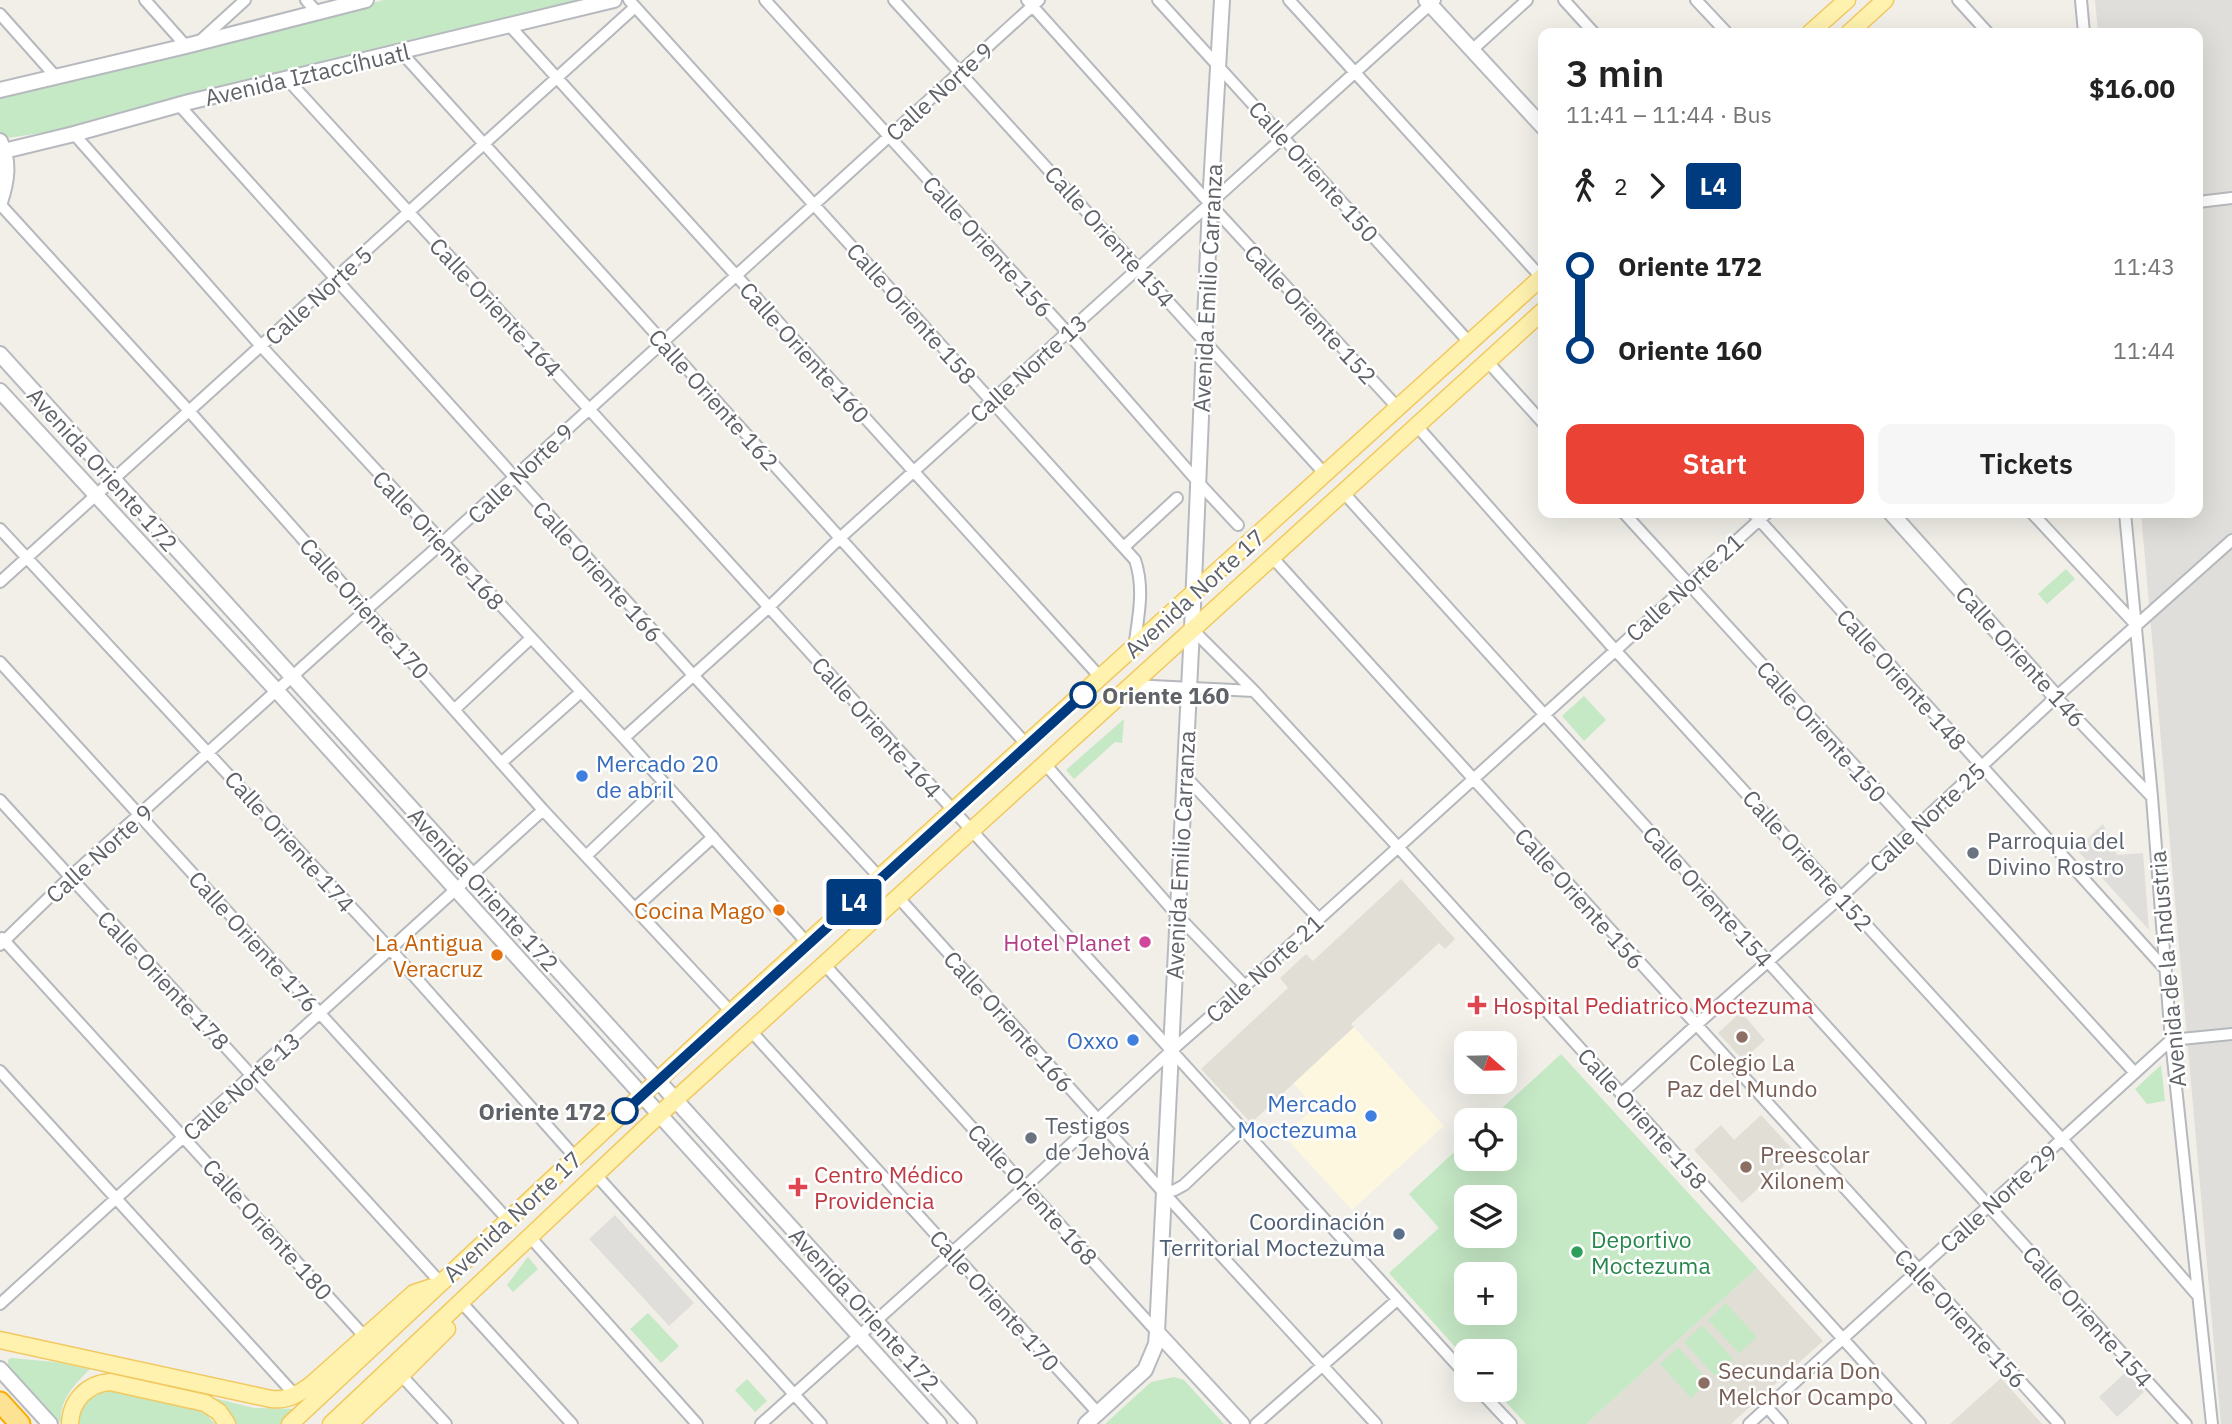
<!DOCTYPE html>
<meta charset="utf-8">
<style>
:root{--surface:#fff;--page:#f6f6f6;--text:#222;--muted:#767676;--accent:#ea4335}
body{margin:0;font-family:"IBM Plex Sans",sans-serif;background:var(--page);color:var(--text);height:100vh;display:flex;flex-direction:column;font-size:26px;white-space:nowrap}
*{box-sizing:border-box;margin:0}
p{font-size:23px;color:var(--muted)}
.icon{flex:none;width:38px;height:38px;fill:none;stroke:currentColor;stroke-width:2;stroke-linecap:round;stroke-linejoin:round}
.map{position:relative;flex:1;overflow:hidden}
.panel{position:absolute;left:1538px;top:28px;width:665px;height:490px;display:flex;flex-direction:column;background:var(--surface);border-radius:14px;box-shadow:0 7px 28px #0002}
.panel>*{flex:none}
.badge{padding:0 14px;border-radius:5px;font-size:24px;line-height:46px}
.needle{width:46px;rotate:110deg}
.buttons{position:absolute;left:1454px;top:1031px;display:grid;gap:14px}
.buttons a{display:grid;place-items:center;width:63px;height:63px;border-radius:14px;background:var(--surface);box-shadow:0 7px 28px #0002;font-size:35px}
.map>.badge{position:absolute;translate:-50% -50%;box-shadow:0 0 0 4px #fff}
.legs{display:flex;align-items:center;gap:10px;height:77px;padding:0 28px;font-size:23px}
.legs p{margin-inline-start:auto}
.head{display:flex;align-items:center;justify-content:space-between;height:119px;padding:0 28px}
h1{font-size:38px;font-weight:600;line-height:52px}
.button{display:flex;gap:14px;margin-top:auto;padding:14px 28px}
.button a{flex:1;height:80px;border-radius:14px;background:var(--accent);color:#fff;font-size:28px;font-weight:600;line-height:80px;text-align:center}
.button a+a{background:var(--page);color:var(--text)}
ul{padding:0 28px;list-style:none}
li{display:flex;align-items:center;gap:24px;height:84px;font-size:26px}
li i{display:grid;place-items:center;width:10px;height:100%;margin:0 9px;background:currentColor}
li i::after{content:'';width:18px;height:18px;margin:-9px;border:5px solid;border-radius:50%;background:var(--surface)}
li p{margin-inline-start:auto}
li:first-child i{background:linear-gradient(#0000 50%,currentColor 0)}
li:last-child i{background:linear-gradient(currentColor 50%,#0000 0)}
.map>svg:first-child{display:block}
</style>
<div class="map">
<svg width="2232" height="1424" viewBox="0 0 2232 1424">
<rect width="100%" height="100%" fill="#f1efe8"/>
<path fill="#fef7e0" d="M1354,1027L1444,1126L1352,1210L1284,1136L1315,1107L1293,1083Z"/>
<path fill="#e0deda" d="M2095,0H2232V1424H2221L2141,513H2198V33H2098Z
M2103,824L2117,855L2143,853L2149,930L2076,849Z
M615,1215L694,1303L669,1326L589,1239Z
M2126,1372L2144,1392L2117,1417L2099,1397Z"/>
<path fill="#e1ded6" d="M1401,879L1455,939L1445,949L1439,943L1351,1024L1354,1027L1251,1123L1201,1069L1288,988L1280,978L1306,954L1313,961Z
M1741,1012L1765,1040L1743,1060L1718,1033Z
M1761,1115L1797,1154L1742,1203L1694,1150L1721,1125L1734,1140Z
M1757,1268L1823,1341L1731,1424H1586Z
M2001,1378L2042,1424H1950L1961,1414Z"/>
<path fill="#c5e8c5" fill-rule="evenodd" d="M384,0H590L69,129L0,139V96Z
M2066,569L2075,579L2047,604L2038,594Z
M1584,696L1606,720L1584,741L1562,716Z
M1124,719L1122,743L1115,742L1074,779L1066,770Z
M1561,1054L1757,1268L1586,1424H1526L1495,1390H1505V1351H1466V1359L1389,1273L1439,1228L1409,1194L1466,1141V1158H1505V1120H1489ZM1466,1197H1505V1236H1466ZM1466,1274H1505V1312H1466Z
M2161,1065L2165,1101L2147,1104L2135,1089Z
M528,1257L538,1269L513,1292L507,1285Z
M1726,1303L1757,1337L1739,1353L1708,1320Z
M648,1313L679,1346L661,1363L630,1329Z
M1702,1325L1733,1359L1715,1376L1684,1342Z
M1678,1347L1709,1381L1691,1398L1660,1364Z
M11,1358L55,1362L90,1369C74,1385 59,1400 61,1423L8,1365V1360Z
M1174,1377L1184,1380L1224,1424H1105L1151,1382Z
M747,1379L767,1401L755,1412L735,1390Z
M118,1391L200,1411L208,1416L215,1424H79C79,1397 94,1392 118,1391Z
M206,1396L254,1408L300,1409L283,1424H232Z"/>
<g fill="none" stroke-linecap="round" stroke-linejoin="round">
<g stroke="#b5b8bc" stroke-width="14">
<path id="street" d="M145,0L186,46
M306,0L317,12
M629,0L1135,560C1145,589 1138,618 1134,648
M765,0L1067,332L1198,482L1238,525
M894,0L1325,474
M1027,0L1210,204L1398,408
M1158,0L1469,342
M1289,0L1541,277
M1564,0L1594,33
M1696,0L1727,33
M1958,0L1988,33
M2081,0L2084,33
M0,14L56,77
M509,25L1101,678
M200,41L245,0
M1472,50L1527,0
M401,52L1027,745
M287,79L589,409L1466,1375
M179,105L693,675L880,878
M74,134L261,346L624,738L808,944
M2198,202L2232,198
M0,204L190,412L543,810L731,1012
M1487,361L1544,424
M1416,425L1615,650L2063,1140L2198,1296
M1343,492L2186,1424
M1624,513L2135,1073
M1753,513L2166,970
M2032,513L2137,626
M2125,513L2152,797L2171,1040L2212,1424
M0,529L391,950L575,1157
M1124,547L1177,498
M1272,557L2059,1424
M0,582L635,7
M1192,629L1254,691L1398,847L1920,1424
M0,662L508,1220
M1131,685L1254,691
M2056,697L2152,797
M455,709L530,639
M624,738L769,607L840,538L1435,0
M501,763L581,692
M1045,764L1177,915L1245,986
M1184,775L1319,919
M0,800L441,1283
M586,856L663,783
M898,897L1164,1193L1376,1424
M635,908L713,837
M2,938L365,1337
M0,945L70,877L367,609L442,543L1039,0
M824,964L1157,1332
M751,1031L1098,1413
M0,1071L295,1395
M1621,1094L1695,1026L1841,897L2056,697L2232,540
M596,1175L821,1424
M1164,1193L1175,1190L1184,1185L1242,1130
M530,1237L697,1424
M461,1302L572,1424
M0,1304L543,810
M401,1375L446,1424
M1479,1390L1511,1424
M1767,1407L1782,1424
M761,1424L1026,1186L1171,1051L1245,986L1767,513
M1256,1424L1397,1300
M1749,1424L2171,1040L2232,1034"/>
</g>
<g stroke="#b6babf" stroke-width="18">
<path id="secondary" d="M1426,0L1544,128
M0,90L186,46L366,0
M0,141C10,162 7,181 0,202
M0,152L74,134L189,102L614,0
M0,354C321,713 648,1066 969,1424
M0,391L277,691L939,1424
M1891,513L2056,697
M1157,1332L1242,1424
M0,1369L50,1424
M1086,1424L1145,1370L1156,1344L1157,1332L1192,629L1210,204L1222,0"/>
</g>
<g stroke="#f2c960" stroke-width="19">
<path id="primary" d="M1810,33L1847,0
M1849,33L1885,0
M0,1340L271,1399C287,1401 299,1394 312,1384L414,1293L432,1287
M70,1424C71,1400 87,1384 110,1382L205,1403L219,1412L227,1424
M290,1424L731,1012L1544,275
M331,1424L676,1099L1544,310
M349,1424L401,1375L447,1329"/>
</g>
<g stroke="#f9ab00" stroke-width="23">
<path id="highway" d="M0,1402L20,1424"/>
</g>
<use href="#street" stroke="#fff" stroke-width="10"/>
<use href="#secondary" stroke="#fff" stroke-width="14"/>
<use href="#primary" stroke="#fff2af" stroke-width="16"/>
<use href="#highway" stroke="#fde293" stroke-width="19"/>
</g>
<g fill="none" stroke-linecap="round" stroke-linejoin="round">
<g stroke="#fff" stroke-width="16">
<path id="line-1" d="M625,1111L1083,695"/>
</g>
<use href="#line-1" stroke="#003b80" stroke-width="10"/>
</g>
<g fill="#fff" stroke="#003b80" stroke-width="3.5">
<circle cx="1083" cy="695" r="12"/>
<circle cx="625" cy="1111" r="12"/>
</g>
<g fill="#3f7fe0" stroke="#fff" stroke-width="2.5">
<circle cx="582" cy="776" r="7"/>
<circle cx="1133" cy="1040" r="7"/>
<circle cx="1371" cy="1116" r="7"/>
</g>
<g fill="#6b7280" stroke="#fff" stroke-width="2.5">
<circle cx="1973" cy="853" r="7"/>
<circle cx="1031" cy="1138" r="7"/>
</g>
<g fill="#e8710a" stroke="#fff" stroke-width="2.5">
<circle cx="779" cy="910" r="7"/>
<circle cx="497" cy="955" r="7"/>
</g>
<circle fill="#d1479c" stroke="#fff" stroke-width="2.5" cx="1145" cy="942" r="7"/>
<g fill="#e0444e" stroke="#fff" stroke-width="2.5">
<path d="M1473.5 994.5h7v7h7v7h-7v7h-7v-7h-7v-7h7z"/>
<path d="M794.5 1176.5h7v7h7v7h-7v7h-7v-7h-7v-7h7z"/>
</g>
<g fill="#8d6e63" stroke="#fff" stroke-width="2.5">
<circle cx="1742" cy="1037" r="7"/>
<circle cx="1746" cy="1167" r="7"/>
<circle cx="1704" cy="1383" r="7"/>
</g>
<circle fill="#5c6f8a" stroke="#fff" stroke-width="2.5" cx="1399" cy="1234" r="7"/>
<circle fill="#2e9e5b" stroke="#fff" stroke-width="2.5" cx="1577" cy="1252" r="7"/>
<g text-anchor="middle" dominant-baseline="central" stroke-width="5" stroke-linejoin="round" paint-order="stroke">
<g font-size="23" fill="#5f6368" stroke="#fff">
<text transform="translate(307 74) rotate(-13)">Avenida Iztaccíhuatl</text>
<text transform="translate(939 91) rotate(-42)">Calle Norte 9</text>
<text transform="translate(1314 171) rotate(48)">Calle Oriente 150</text>
<text transform="translate(1110 236) rotate(48)">Calle Oriente 154</text>
<text transform="translate(988 246) rotate(48)">Calle Oriente 156</text>
<text transform="translate(1207 288) rotate(-87)">Avenida Emilio Carranza</text>
<text transform="translate(318 295) rotate(-42)">Calle Norte 5</text>
<text transform="translate(496 307) rotate(47)">Calle Oriente 164</text>
<text transform="translate(912 313) rotate(48)">Calle Oriente 158</text>
<text transform="translate(1311 314) rotate(47)">Calle Oriente 152</text>
<text transform="translate(805 352) rotate(48)">Calle Oriente 160</text>
<text transform="translate(1028 368) rotate(-42)">Calle Norte 13</text>
<text transform="translate(714 399) rotate(48)">Calle Oriente 162</text>
<text transform="translate(103 469) rotate(48)">Avenida Oriente 172</text>
<text transform="translate(520 473) rotate(-43)">Calle Norte 9</text>
<text transform="translate(439 540) rotate(47)">Calle Oriente 168</text>
<text transform="translate(598 571) rotate(48)">Calle Oriente 166</text>
<text transform="translate(1684 587) rotate(-42)">Calle Norte 21</text>
<text transform="translate(1194 593) rotate(-42)">Avenida Norte 17</text>
<text transform="translate(365 608) rotate(48)">Calle Oriente 170</text>
<text transform="translate(2021 656) rotate(48)">Calle Oriente 146</text>
<text transform="translate(1902 679) rotate(48)">Calle Oriente 148</text>
<text transform="translate(877 727) rotate(48)">Calle Oriente 164</text>
<text transform="translate(1822 731) rotate(48)">Calle Oriente 150</text>
<text transform="translate(1927 817) rotate(-43)">Calle Norte 25</text>
<text transform="translate(290 841) rotate(48)">Calle Oriente 174</text>
<text transform="translate(99 853) rotate(-42)">Calle Norte 9</text>
<text transform="translate(1180 855) rotate(-87)">Avenida Emilio Carranza</text>
<text transform="translate(1808 860) rotate(48)">Calle Oriente 152</text>
<text transform="translate(484 889) rotate(48)">Avenida Oriente 172</text>
<text transform="translate(1708 896) rotate(48)">Calle Oriente 154</text>
<text transform="translate(1580 898) rotate(48)">Calle Oriente 156</text>
<text transform="translate(254 941) rotate(48)">Calle Oriente 176</text>
<text transform="translate(1264 968) rotate(-42)">Calle Norte 21</text>
<text transform="translate(2167 969) rotate(-95)">Avenida de la Industria</text>
<text transform="translate(164 980) rotate(47)">Calle Oriente 178</text>
<text transform="translate(1009 1021) rotate(48)">Calle Oriente 166</text>
<text transform="translate(241 1086) rotate(-42)">Calle Norte 13</text>
<text transform="translate(1643 1118) rotate(48)">Calle Oriente 158</text>
<text transform="translate(1033 1194) rotate(48)">Calle Oriente 168</text>
<text transform="translate(1998 1198) rotate(-42)">Calle Norte 29</text>
<text transform="translate(512 1216) rotate(-43)">Avenida Norte 17</text>
<text transform="translate(268 1229) rotate(48)">Calle Oriente 180</text>
<text transform="translate(995 1300) rotate(48)">Calle Oriente 170</text>
<text transform="translate(865 1309) rotate(48)">Avenida Oriente 172</text>
<text transform="translate(2088 1316) rotate(48)">Calle Oriente 154</text>
<text transform="translate(1961 1318) rotate(47)">Calle Oriente 156</text>
</g>
<g font-size="23" font-weight="bold" fill="#5f6368" stroke="#fff" text-anchor="start">
<text x="1102" y="695">Oriente 160</text>
<text x="606" y="1111" text-anchor="end">Oriente 172</text>
</g>
<g font-size="23" fill="#366cbe" stroke="#fff" text-anchor="end">
<text x="596" y="763" text-anchor="start">Mercado 20<tspan x="596" dy="26">de abril</tspan></text>
<text x="1119" y="1040">Oxxo</text>
<text x="1357" y="1103">Mercado<tspan x="1357" dy="26">Moctezuma</tspan></text>
</g>
<g font-size="23" fill="#5b616d" stroke="#fff" text-anchor="start">
<text x="1987" y="840">Parroquia del<tspan x="1987" dy="26">Divino Rostro</tspan></text>
<text x="1045" y="1125">Testigos<tspan x="1045" dy="26">de Jehová</tspan></text>
</g>
<g font-size="23" fill="#c56008" stroke="#fff" text-anchor="end">
<text x="765" y="910">Cocina Mago</text>
<text x="483" y="942">La Antigua<tspan x="483" dy="26">Veracruz</tspan></text>
</g>
<g font-size="23" fill="#b23c85" stroke="#fff" text-anchor="end">
<text x="1131" y="942">Hotel Planet</text>
</g>
<g font-size="23" fill="#be3a42" stroke="#fff" text-anchor="start">
<text x="1493" y="1005">Hospital Pediatrico Moctezuma</text>
<text x="814" y="1174">Centro Médico<tspan x="814" dy="26">Providencia</tspan></text>
</g>
<g font-size="23" fill="#785e54" stroke="#fff" text-anchor="start">
<text x="1742" y="1062" text-anchor="middle">Colegio La<tspan x="1742" dy="26">Paz del Mundo</tspan></text>
<text x="1760" y="1154">Preescolar<tspan x="1760" dy="26">Xilonem</tspan></text>
<text x="1718" y="1370">Secundaria Don<tspan x="1718" dy="26">Melchor Ocampo</tspan></text>
</g>
<g font-size="23" fill="#4e5e75" stroke="#fff" text-anchor="end">
<text x="1385" y="1221">Coordinación<tspan x="1385" dy="26">Territorial Moctezuma</tspan></text>
</g>
<g font-size="23" fill="#27864d" stroke="#fff" text-anchor="start">
<text x="1591" y="1239">Deportivo<tspan x="1591" dy="26">Moctezuma</tspan></text>
</g>
</g>
</svg>
<div class="buttons">
<a><svg class="needle" viewBox="-14 -14 28 28"><path d="M0-13l5 13h-10z" fill="#e53935"/><path d="M0 13l5-13h-10z" fill="#767676"/></svg></a>
<a><svg class="icon" aria-label="locate" viewBox="0 0 24 24"><circle cx="12" cy="12" r="6"/><path d="M12 2v4M12 18v4M2 12h4M18 12h4"/></svg></a>
<a><svg class="icon" aria-label="layers" viewBox="0 0 24 24"><path d="M12 4l9 5-9 5-9-5zM3 14l9 5 9-5"/></svg></a>
<a>+</a>
<a>−</a>
</div>
<b class="badge" style="left:854px;top:902px;background:#003b80;color:#fff">L4</b>
<section class="panel">
<div class="head"><div><h1>3 min</h1><p>11:41 – 11:44 · Bus</p></div><b>$16.00</b></div>
<div class="legs"><svg class="icon" aria-label="walk" viewBox="0 0 24 24"><circle cx="13" cy="4" r="2"/><path d="M13 8l-2 6 4 7M11 14l-3 7M7 12l3-4h3l4 4"/></svg>2<svg class="icon" aria-label="forward" viewBox="0 0 24 24"><path d="M9 5l7 7-7 7"/></svg><b class="badge" style="background:#003b80;color:#fff">L4</b></div>
<ul>
<li><i style="color:#003b80"></i><b>Oriente 172</b><p>11:43</p></li>
<li><i style="color:#003b80"></i><b>Oriente 160</b><p>11:44</p></li>
</ul>
<div class="button"><a>Start</a><a>Tickets</a></div>
</section>
</div>
